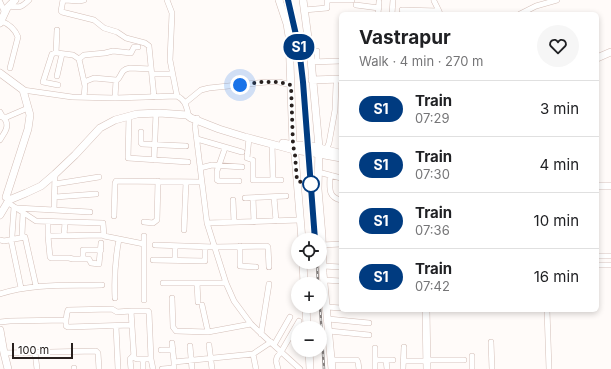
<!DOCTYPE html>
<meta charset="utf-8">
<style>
:root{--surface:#fff;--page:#f6f6f6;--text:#202124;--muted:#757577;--line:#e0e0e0}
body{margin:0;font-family:Inter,sans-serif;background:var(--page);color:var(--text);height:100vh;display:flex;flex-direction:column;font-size:15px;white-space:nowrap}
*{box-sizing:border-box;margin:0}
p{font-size:13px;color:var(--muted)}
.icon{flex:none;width:22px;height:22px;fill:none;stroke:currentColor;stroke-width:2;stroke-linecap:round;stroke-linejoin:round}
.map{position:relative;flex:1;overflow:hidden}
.drawer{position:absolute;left:339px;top:12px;width:260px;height:300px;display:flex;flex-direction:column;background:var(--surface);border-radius:6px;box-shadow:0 2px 6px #0003}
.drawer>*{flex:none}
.badge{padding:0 8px;border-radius:13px;font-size:14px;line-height:26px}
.tools{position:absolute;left:291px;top:233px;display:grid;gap:8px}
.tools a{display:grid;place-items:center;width:36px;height:36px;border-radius:50%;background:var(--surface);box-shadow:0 2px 6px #0003;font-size:20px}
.scale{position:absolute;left:12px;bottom:10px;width:61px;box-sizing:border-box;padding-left:4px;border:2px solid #28201e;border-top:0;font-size:11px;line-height:14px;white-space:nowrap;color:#28201e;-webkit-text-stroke:3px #fff;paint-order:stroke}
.you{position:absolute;width:20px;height:20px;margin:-10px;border:3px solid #fff;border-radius:50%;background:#1a73e8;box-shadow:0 0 0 6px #1a73e833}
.map>.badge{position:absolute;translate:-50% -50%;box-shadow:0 0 0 2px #fff}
.round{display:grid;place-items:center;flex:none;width:42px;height:42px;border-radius:21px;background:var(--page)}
.headline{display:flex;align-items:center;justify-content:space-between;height:68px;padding:0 20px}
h1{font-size:19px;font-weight:700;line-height:30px}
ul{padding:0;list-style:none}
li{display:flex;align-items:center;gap:12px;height:56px;padding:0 20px;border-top:1px solid var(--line)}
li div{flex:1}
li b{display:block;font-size:15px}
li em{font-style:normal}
li .badge{min-width:44px;font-weight:700;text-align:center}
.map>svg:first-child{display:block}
</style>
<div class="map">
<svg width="611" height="369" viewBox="0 0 611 369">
<rect width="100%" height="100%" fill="#fffbf9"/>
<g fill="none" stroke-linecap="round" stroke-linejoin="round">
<g stroke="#d4bfb8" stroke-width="6">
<path id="street" d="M63,0L61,11L62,12L94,20L104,28L117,32L126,38L145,43L149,46L154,97
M65,0L79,1L84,0
M167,0L172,13L170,60L177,96
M327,0H352
M434,1L439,11
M0,2L5,13
M356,5L379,8
M10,6C20,8 22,7 29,0
M304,10L327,8V0
M402,10L439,11L440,14
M378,14L379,2
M392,14L393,0
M520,14L536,6L557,0
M1,21C9,24 15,29 18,37L10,68
M56,53L57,30
M311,62L341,61
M317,62V51
M152,74H172
M57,76L62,54
M116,81C123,76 119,70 130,68L151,69
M84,82L94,78L116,80L115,98
M58,85L43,82L52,54L55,53H57L73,55L79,59
M23,90L72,97L115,98L177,96C185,100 186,105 188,113
M84,97L85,86L79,59L84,55L105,53L113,51L131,53L134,47H138
M185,103L201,90L209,88L267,82H279L291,85
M0,112C1,115 4,118 6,121C9,129 3,134 0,140
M129,116L128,158L188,162
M1,117H7L28,108
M197,118L195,126L207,223L226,283L234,301L251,324L267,339L300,369
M141,132V143L142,144L186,146
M249,138L247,158L253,160V180H273
M197,139L242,152
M272,144L273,180H281
M225,148L217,171V180L219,181H239
M326,150L329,143L335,110L336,84
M154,160L156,113
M200,168L212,165L242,167
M318,172L341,178
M330,175C330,187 327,197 341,200
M55,184L99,177
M55,197L96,194
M274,197L276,221
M245,198L286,196
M253,198L254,222
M233,200L234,222
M7,202L36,221L103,223L104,236L144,244V300
M17,208L54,210L55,174
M54,210L90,212
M114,216L115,183L116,181L202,182
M48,222V236L103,235
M144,222L153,223L157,220L158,181
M207,223L300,220
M184,230L186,182
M22,235L23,213
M12,236L14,207
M48,236L50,257L51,258H69L73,259H89L91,263L99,264L101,243
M64,236L65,222
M0,240L4,241L25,237L36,286
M11,240L21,288
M144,244V236
M155,245L214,247L267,246L268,247L269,267
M322,245L341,244
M240,246V266L256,267
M597,256H611
M83,259V250H101
M153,260L205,261V247
M175,260V246
M597,265H611
M323,266L341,267
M324,280L341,281
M163,283H197
M0,294C32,283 69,286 102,285
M115,298C114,277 115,260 119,239
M172,298L173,327L176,331L208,332L251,324
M198,302L197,283H226
M202,305L208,332
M327,307L341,308
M547,310L549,369
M131,311H148L149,312L151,359H137L134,358Z
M328,319L369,323
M66,320L67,313L68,310L112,309L117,312L131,311
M0,322L10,321L66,320V326L68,327L131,325
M116,326L118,369
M329,331L369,335
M261,334L269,284
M491,342L492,369
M172,343L174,362
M209,345L212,369
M274,345L290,317
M190,346L192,369
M375,348V369
M161,350H173
M35,352L37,369
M4,353L96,351L98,353L99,369
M253,354L256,369
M472,356V369
M143,359V369
M151,359L153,369
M332,360H357L358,362L359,369
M375,360H393
M386,360L387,369
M427,360H464
M403,361H423
M74,369V368
M131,369L130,359L133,356
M162,369L174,368
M174,369V362L253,354L271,342
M278,369L276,361L277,357L281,352L299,321
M403,369L404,347"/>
</g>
<g stroke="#d4bfb8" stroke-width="8">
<path id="secondary" d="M279,0L287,24L289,36L293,145L295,155L302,240
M303,0L311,60L319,147L318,189L322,236L323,273L332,369
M0,23L7,8L15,0
M597,58L611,52
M0,73L23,90L30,115L28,129L6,197
M312,80L341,79
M283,143L293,145H308L339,153
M597,186H611
M0,215L9,200L26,193L41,186L55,174L75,155L100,128L115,120L137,114L159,113L187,115L191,118L219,129L245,137L294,150L308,152L341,158
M303,262L304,284
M306,306L307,328
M426,310L427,369
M0,330L4,353L8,369
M309,350L310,369"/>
</g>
<use href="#street" stroke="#fff" stroke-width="5"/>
<use href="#secondary" stroke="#fff" stroke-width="7"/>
<g stroke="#857f7d" stroke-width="2.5">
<path id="rail" d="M288,0L299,48L303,82L315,240
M317,262L318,284
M320,306L324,369"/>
</g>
<use href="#rail" stroke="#fff" stroke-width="1" stroke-dasharray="3" stroke-linecap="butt"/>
</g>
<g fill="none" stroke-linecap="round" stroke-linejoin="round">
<g stroke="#fff" stroke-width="9">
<path id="line" d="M288,0L299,48L303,82L315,240"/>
</g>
<use href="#line" stroke="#003b80" stroke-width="6"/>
<path stroke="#28201e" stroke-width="4" stroke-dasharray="0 7.2" d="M240,85L261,82H279L291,85L293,145L295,155L297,181L311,184"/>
</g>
<circle fill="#fff" stroke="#003b80" stroke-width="2" cx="311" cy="184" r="8"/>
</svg>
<div class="tools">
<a><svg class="icon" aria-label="locate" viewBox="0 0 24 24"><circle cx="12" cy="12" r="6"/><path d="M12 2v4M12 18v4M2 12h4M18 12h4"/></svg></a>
<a>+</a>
<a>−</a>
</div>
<div class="scale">100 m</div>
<div class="you" style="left:240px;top:85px"></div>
<b class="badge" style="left:299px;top:47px;background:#003b80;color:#fff">S1</b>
<section class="drawer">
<div class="headline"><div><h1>Vastrapur</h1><p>Walk · 4 min · 270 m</p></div><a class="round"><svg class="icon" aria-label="heart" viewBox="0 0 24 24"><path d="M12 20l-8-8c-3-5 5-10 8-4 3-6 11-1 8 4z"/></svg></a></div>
<ul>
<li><span class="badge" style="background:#003b80;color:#fff">S1</span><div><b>Train</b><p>07:29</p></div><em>3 min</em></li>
<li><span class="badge" style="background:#003b80;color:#fff">S1</span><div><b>Train</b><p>07:30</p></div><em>4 min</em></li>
<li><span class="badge" style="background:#003b80;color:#fff">S1</span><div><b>Train</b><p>07:36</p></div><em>10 min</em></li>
<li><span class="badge" style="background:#003b80;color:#fff">S1</span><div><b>Train</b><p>07:42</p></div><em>16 min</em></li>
</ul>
</section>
</div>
